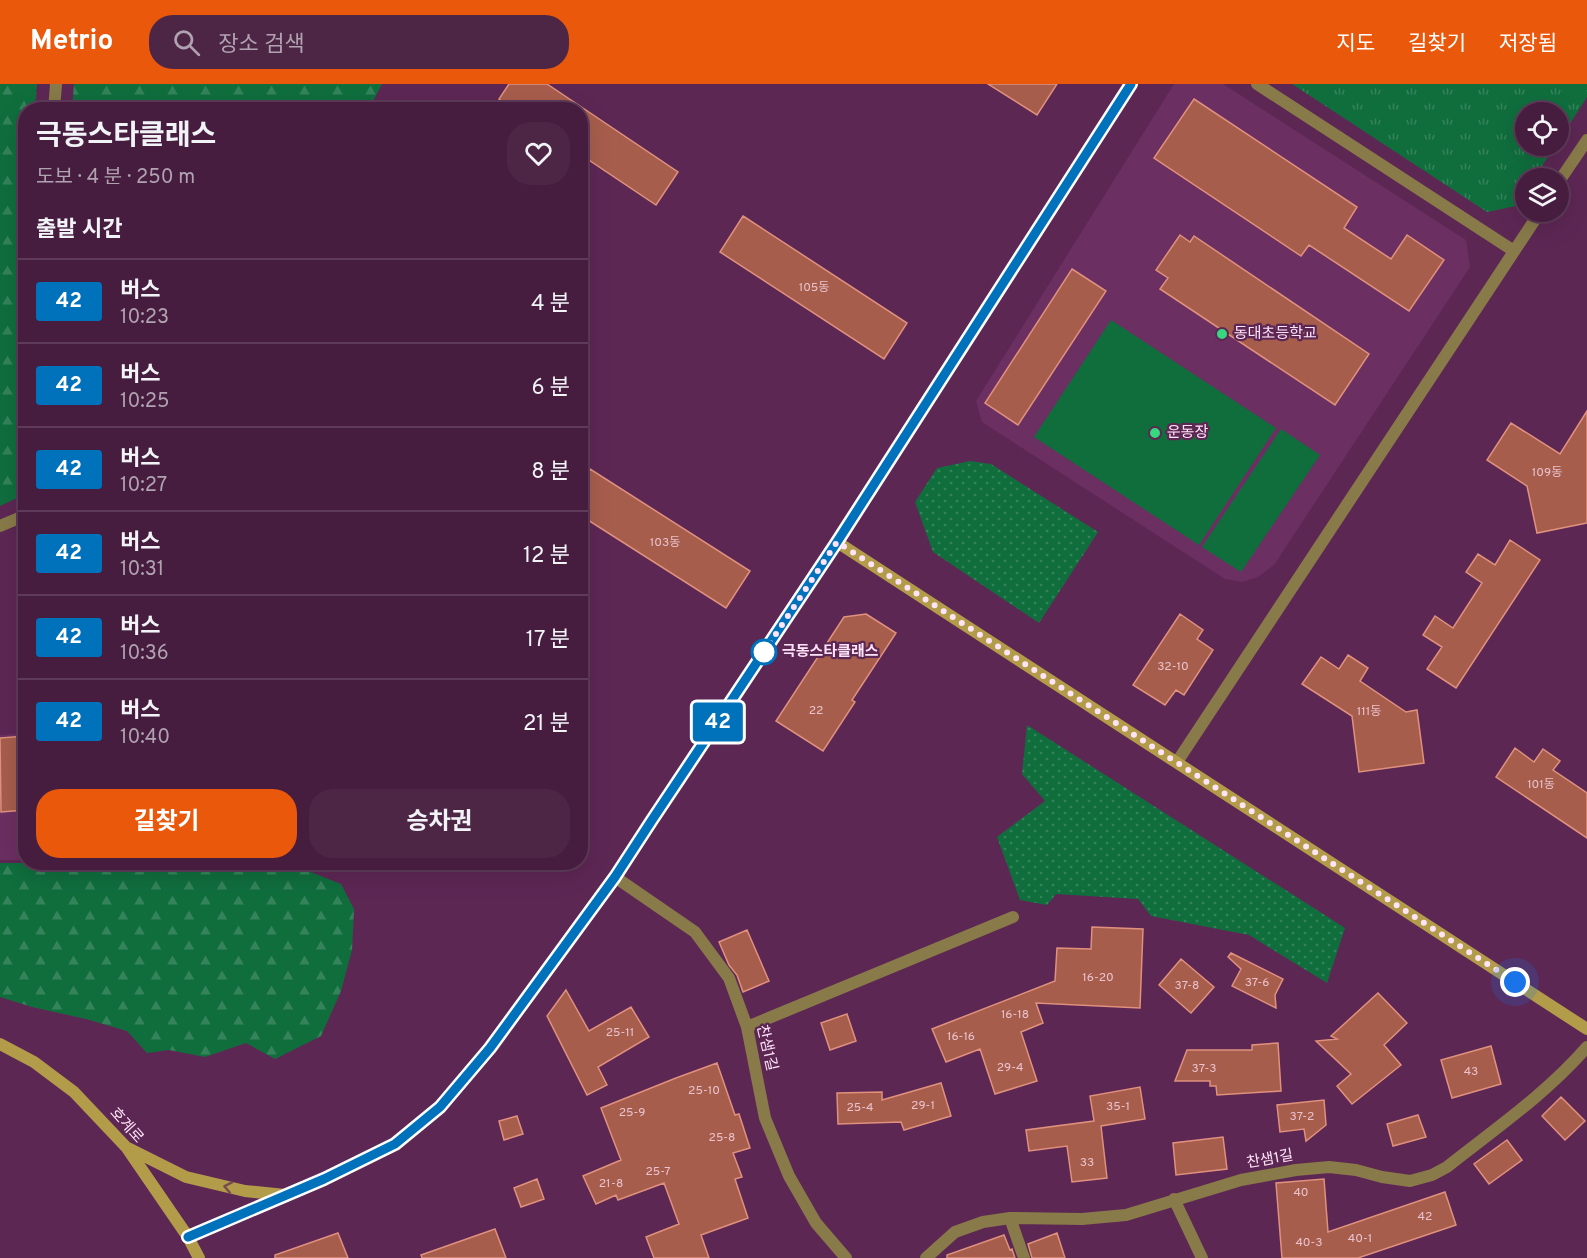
<!DOCTYPE html>
<html lang="ko">
<meta charset="utf-8">
<style>
:root{--surface:#461d3f;--page:#4d2646;--text:#f1f3f6;--muted:#b0a2b0;--line:#5e3b59;--accent:#ea580c}
body{margin:0;font-family:Overpass,"Noto Sans KR",sans-serif;background:var(--page);color:var(--text);height:100vh;display:flex;flex-direction:column;font-size:22px;white-space:nowrap}
*{box-sizing:border-box;margin:0}
p{font-size:20px;color:var(--muted)}
.icon{flex:none;width:33px;height:33px;fill:none;stroke:currentColor;stroke-width:2;stroke-linecap:round;stroke-linejoin:round}
.map{position:relative;flex:1;overflow:hidden}
.details{position:absolute;left:18px;top:18px;width:570px;height:768px;display:flex;flex-direction:column;background:var(--surface);border-radius:24px;box-shadow:0 6px 24px #0002,0 0 0 2px var(--line)}
.details>*{flex:none}
.badge{padding:0 12px;border-radius:4px;font-size:21px;line-height:39px}
.buttons{position:absolute;left:1515px;top:18px;display:grid;gap:12px}
.buttons a{display:grid;place-items:center;width:54px;height:54px;border-radius:50%;background:var(--surface);box-shadow:0 6px 24px #0002,0 0 0 2px var(--line);font-size:30px}
.you{position:absolute;width:30px;height:30px;margin:-15px;border:4px solid #fff;border-radius:50%;background:#1a73e8;box-shadow:0 0 0 9px #1a73e833}
.map>.badge{position:absolute;translate:-50% -50%;box-shadow:0 0 0 3px #fff}
h2{padding:0 18px;font-size:22px;line-height:54px}
.round{display:grid;place-items:center;flex:none;width:63px;height:63px;border-radius:24px;background:var(--page)}
.headline{display:flex;align-items:center;justify-content:space-between;height:102px;padding:0 18px}
h1{font-size:28px;font-weight:700;line-height:45px}
.action{display:flex;gap:12px;margin-top:auto;padding:12px 18px}
.action a{flex:1;height:69px;border-radius:24px;background:var(--accent);color:#fff;font-size:24px;font-weight:700;line-height:69px;text-align:center}
.action a+a{background:var(--page);color:var(--text)}
ul{padding:0;list-style:none}
li{display:flex;align-items:center;gap:18px;height:84px;padding:0 18px;border-top:2px solid var(--line)}
li div{flex:1}
li b{display:block;font-size:22px}
li em{font-style:normal}
li .badge{min-width:66px;font-weight:700;text-align:center}
header{display:flex;align-items:center;gap:36px;box-sizing:border-box;height:84px;padding:0 30px;background:var(--accent);color:#fff}
header strong{font-size:28px}
nav{display:flex;gap:33px;margin-inline-start:auto;font-size:21px}
.search{width:420px;height:54px;background:var(--page);display:flex;align-items:center;gap:15px;box-sizing:border-box;padding:0 21px;border-radius:24px;color:var(--muted);font-size:22px}
.map>svg:first-child{display:block}
</style>
<header>
<strong>Metrio</strong>
<div class="search"><svg class="icon" aria-label="search" viewBox="0 0 24 24"><circle cx="10" cy="10" r="6"/><path d="M15 15l6 6"/></svg>장소 검색</div>
<nav><a>지도</a><a>길찾기</a><a>저장됨</a></nav>
</header>
<div class="map">
<svg width="1587" height="1174" viewBox="0 0 1587 1174">
<defs>
<pattern id="grass-dots" width="8" height="8" patternUnits="userSpaceOnUse" patternTransform="scale(1.5)"><rect width="8" height="8" fill="#106e3d"/><path d="M2 2h.1M6 6h.1" fill="none" stroke="#34835a" stroke-width="1.8" stroke-linecap="round"/></pattern>
<pattern id="forest-firs" width="22" height="20" patternUnits="userSpaceOnUse" patternTransform="scale(1.5)"><rect width="22" height="20" fill="#106e3d"/><path d="M5 1l3.5 6h-7zM16 11l3.5 6h-7z" fill="#34835a"/></pattern>
<pattern id="park-tufts" width="24" height="20" patternUnits="userSpaceOnUse" patternTransform="scale(1.5)"><rect width="24" height="20" fill="#106e3d"/><path d="M3 7l-1-3M5 7V3M7 7l1-3M15 17l-1-3M17 17v-4M19 17l1-3" fill="none" stroke="#34835a"/></pattern>
</defs>
<rect width="100%" height="100%" fill="#5d2754"/>
<path fill="#6b2f61" d="M1174,0H1223L1466,156L1470,183L1274,481L1258,493L1242,498L1225,495L982,338L976,317Z
M25,649V776H0V651Z"/>
<path fill="url(#grass-dots)" d="M970,377L991,380L1098,448L1039,539L933,468L915,418L937,384Z
M1027,641L1345,844L1327,899L1249,851L1151,832L1138,815L1056,810L1047,821L1020,816L997,753L1045,717L1022,690Z"/>
<path fill="url(#forest-firs)" d="M0,0H37L35,25L26,26L25,402L19,413L0,422Z
M74,0H382L369,25H72Z
M31,779H301L303,785L341,800L354,825L352,866L341,907L321,952L275,975L246,959L205,973L169,966L147,969L127,947L86,935L32,923L0,913V779Z"/>
<path fill="url(#park-tufts)" d="M1292,0H1587V13L1559,57L1558,28H1526V62H1555L1534,94H1526L1525,107L1516,122L1487,128Z"/>
<path fill="#106e3d" d="M1111,236L1276,344L1199,461L1034,353Z
M1281,345L1320,371L1241,488L1202,463Z"/>
<path fill="#a75d4c" stroke="#e0917e" stroke-width="1.5" d="M509,0H547L678,88L656,121L580,70V26H514L499,15Z
M988,0H1057L1037,31Z
M1194,15L1357,123L1344,144L1391,175L1407,151L1444,176L1409,227L1309,161L1301,172L1154,74Z
M743,132L907,239L884,275L720,168Z
M1180,151L1190,158L1194,152L1369,270L1335,321L1160,205L1168,194L1156,186Z
M1072,185L1106,207L1018,341L985,319Z
M1587,327V439L1537,449L1527,402L1487,376L1511,339L1560,370Z
M590,385L750,487L726,524L580,431V400Z
M1510,456L1540,476L1456,604L1427,585L1442,563L1423,551L1435,532L1453,544L1482,499L1466,488L1478,470L1495,481Z
M866,530L896,549L852,616L855,618L823,667L776,637L844,533Z
M1180,530L1203,546L1197,555L1213,566L1184,611L1176,606L1165,621L1133,601Z
M1348,571L1368,584L1360,597L1406,628L1417,626L1424,679L1359,688L1352,632L1302,600L1321,573L1339,585Z
M26,652V726L1,728L0,654Z
M1515,664L1534,678L1543,665L1560,677L1553,686L1587,709V754L1496,693Z
M1092,843L1143,845L1140,924L1036,919L1043,939L1021,948L1037,997L995,1010L980,965L946,978L932,945L1055,897L1057,864L1091,865Z
M747,846L769,897L743,908L737,891L729,881L719,858Z
M1231,869L1283,895L1275,911L1276,924L1232,902L1241,885L1228,873Z
M1181,875L1214,903L1191,929L1159,901Z
M566,906L589,947L631,923L649,953L598,983L607,1001L587,1011L547,932Z
M1378,909L1407,939L1384,961L1401,981L1352,1020L1337,1002L1351,990L1316,957L1337,955L1331,952Z
M847,930L856,957L830,966L821,939Z
M1278,959L1281,1007L1217,1011L1216,1002H1210V997H1175L1187,966H1252V961Z
M1491,962L1501,1000L1452,1014L1441,976Z
M717,979L735,1031L739,1030L750,1064L733,1069L742,1093L735,1095L748,1134L701,1151L709,1174H654L646,1153L679,1140L664,1099L618,1116L616,1111L596,1120L583,1092L621,1076L601,1024L676,994Z
M941,999L951,1032L904,1046L901,1038L838,1040L837,1009L882,1008V1016Z
M1140,1003L1145,1035L1101,1042L1107,1094L1072,1098L1067,1062L1029,1067L1026,1046L1094,1037L1090,1012Z
M1561,1013L1585,1037L1565,1056L1542,1032Z
M1324,1016L1326,1041L1306,1057L1304,1045L1280,1048L1277,1021Z
M1418,1031L1426,1053L1393,1062L1387,1040Z
M517,1032L523,1050L504,1056L499,1037Z
M1223,1053L1227,1085L1176,1091L1173,1059Z
M1507,1056L1522,1076L1489,1100L1474,1080Z
M537,1095L544,1115L521,1123L514,1104Z
M1324,1095L1328,1148L1445,1108L1456,1141L1358,1174H1282L1276,1099Z
M495,1145L506,1174H422L421,1171Z
M338,1149L348,1174H275V1171Z
M1057,1149L1065,1174H1032L1028,1160Z
M1004,1151L1010,1166L1012,1165L1015,1174H947V1171Z"/>
<g fill="none" stroke-linecap="round" stroke-linejoin="round">
<path stroke="#887a49" stroke-width="12" d="M1257,0L1514,167
M54,26L56,0
M1558,99L1587,56
M0,442L26,431
M1177,678L1540,128
M615,793L695,848L729,894L747,943L765,1034L789,1092L816,1139L846,1174
M747,943L1013,833
M1174,1115L1202,1174
M1010,1134L1024,1174
M926,1174L955,1148L983,1138L1010,1134L1082,1135L1126,1131L1241,1096L1296,1086L1329,1083L1356,1086L1382,1093L1410,1097L1432,1091L1447,1083C1495,1045 1546,1010 1587,963"/>
<path stroke="#b29b49" stroke-width="12" d="M837,458L1587,945
M0,960L34,978L74,1008L127,1064L188,1153L199,1174
M128,1064L186,1093L245,1107L285,1111
M188,1153L324,1095L395,1060L440,1023L490,964L615,793L837,458L1131,0"/>
</g>
<defs><path id="oneway-chevron" d="M-2-3.5L2.5 0L-2 3.5" fill="none" stroke-width="1.6" stroke-linecap="round" stroke-linejoin="round" transform="scale(1.5)"/></defs>
<use stroke="#764a51" href="#oneway-chevron" transform="translate(228 1103) rotate(-169)"/>
<g fill="none" stroke-linecap="round" stroke-linejoin="round">
<g stroke="#fff" stroke-width="14">
<path id="line" d="M188,1153L324,1095L395,1060L440,1023L490,964L615,793L652,736L837,458L1131,0"/>
</g>
<use href="#line" stroke="#0072bc" stroke-width="9"/>
<path stroke="#ffe4f8" stroke-width="6" stroke-dasharray="0 10.8" d="M764,568L837,458L1515,898"/>
</g>
<g fill="#36d880" stroke="#5d2754" stroke-width="2">
<circle cx="1222" cy="250" r="6"/>
<circle cx="1155" cy="349" r="6"/>
</g>
<circle fill="#fff" stroke="#0072bc" stroke-width="3" cx="764" cy="568" r="12"/>
<g text-anchor="middle" dominant-baseline="central" stroke-width="4.5" stroke-linejoin="round" paint-order="stroke">
<g font-size="12" fill="#e9c2cd">
<text x="814" y="204">105동</text>
<text x="1547" y="389">109동</text>
<text x="665" y="459">103동</text>
<text x="1173" y="583">32-10</text>
<text x="816" y="627">22</text>
<text x="1369" y="628">111동</text>
<text x="1541" y="701">101동</text>
<text x="1098" y="894">16-20</text>
<text x="1257" y="899">37-6</text>
<text x="1187" y="902">37-8</text>
<text x="1015" y="931">16-18</text>
<text x="620" y="949">25-11</text>
<text x="961" y="953">16-16</text>
<text x="1010" y="984">29-4</text>
<text x="1204" y="985">37-3</text>
<text x="1471" y="988">43</text>
<text x="704" y="1007">25-10</text>
<text x="923" y="1022">29-1</text>
<text x="1118" y="1023">35-1</text>
<text x="860" y="1024">25-4</text>
<text x="632" y="1029">25-9</text>
<text x="1302" y="1033">37-2</text>
<text x="722" y="1054">25-8</text>
<text x="1087" y="1079">33</text>
<text x="658" y="1088">25-7</text>
<text x="611" y="1100">21-8</text>
<text x="1301" y="1109">40</text>
<text x="1425" y="1133">42</text>
<text x="1360" y="1155">40-1</text>
<text x="1309" y="1159">40-3</text>
</g>
<g font-size="15" fill="#ffe4f8" stroke="#5d2754" text-anchor="start">
<text x="1234" y="250">동대초등학교</text>
<text x="1167" y="349">운동장</text>
</g>
<g font-size="15" font-weight="bold" fill="#ffe4f8" stroke="#5d2754" text-anchor="start">
<text x="782" y="568">극동스타클래스</text>
</g>
<g font-size="15" fill="#ffe4f8" stroke="#5d2754">
<text transform="translate(766 964) rotate(77)">찬샘1길</text>
<text transform="translate(126 1042) rotate(48)">호계로</text>
<text transform="translate(1270 1076) rotate(-10)">찬샘1길</text>
</g>
</g>
</svg>
<div class="buttons">
<a><svg class="icon" aria-label="locate" viewBox="0 0 24 24"><circle cx="12" cy="12" r="6"/><path d="M12 2v4M12 18v4M2 12h4M18 12h4"/></svg></a>
<a><svg class="icon" aria-label="layers" viewBox="0 0 24 24"><path d="M12 4l9 5-9 5-9-5zM3 14l9 5 9-5"/></svg></a>
</div>
<div class="you" style="left:1515px;top:898px"></div>
<b class="badge" style="left:718px;top:638px;background:#0072bc;color:#fff">42</b>
<section class="details">
<div class="headline"><div><h1>극동스타클래스</h1><p>도보 · 4 분 · 250 m</p></div><a class="round"><svg class="icon" aria-label="heart" viewBox="0 0 24 24"><path d="M12 20l-8-8c-3-5 5-10 8-4 3-6 11-1 8 4z"/></svg></a></div>
<h2>출발 시간</h2>
<ul>
<li><span class="badge" style="background:#0072bc;color:#fff">42</span><div><b>버스</b><p>10:23</p></div><em>4 분</em></li>
<li><span class="badge" style="background:#0072bc;color:#fff">42</span><div><b>버스</b><p>10:25</p></div><em>6 분</em></li>
<li><span class="badge" style="background:#0072bc;color:#fff">42</span><div><b>버스</b><p>10:27</p></div><em>8 분</em></li>
<li><span class="badge" style="background:#0072bc;color:#fff">42</span><div><b>버스</b><p>10:31</p></div><em>12 분</em></li>
<li><span class="badge" style="background:#0072bc;color:#fff">42</span><div><b>버스</b><p>10:36</p></div><em>17 분</em></li>
<li><span class="badge" style="background:#0072bc;color:#fff">42</span><div><b>버스</b><p>10:40</p></div><em>21 분</em></li>
</ul>
<div class="action"><a>길찾기</a><a>승차권</a></div>
</section>
</div>
